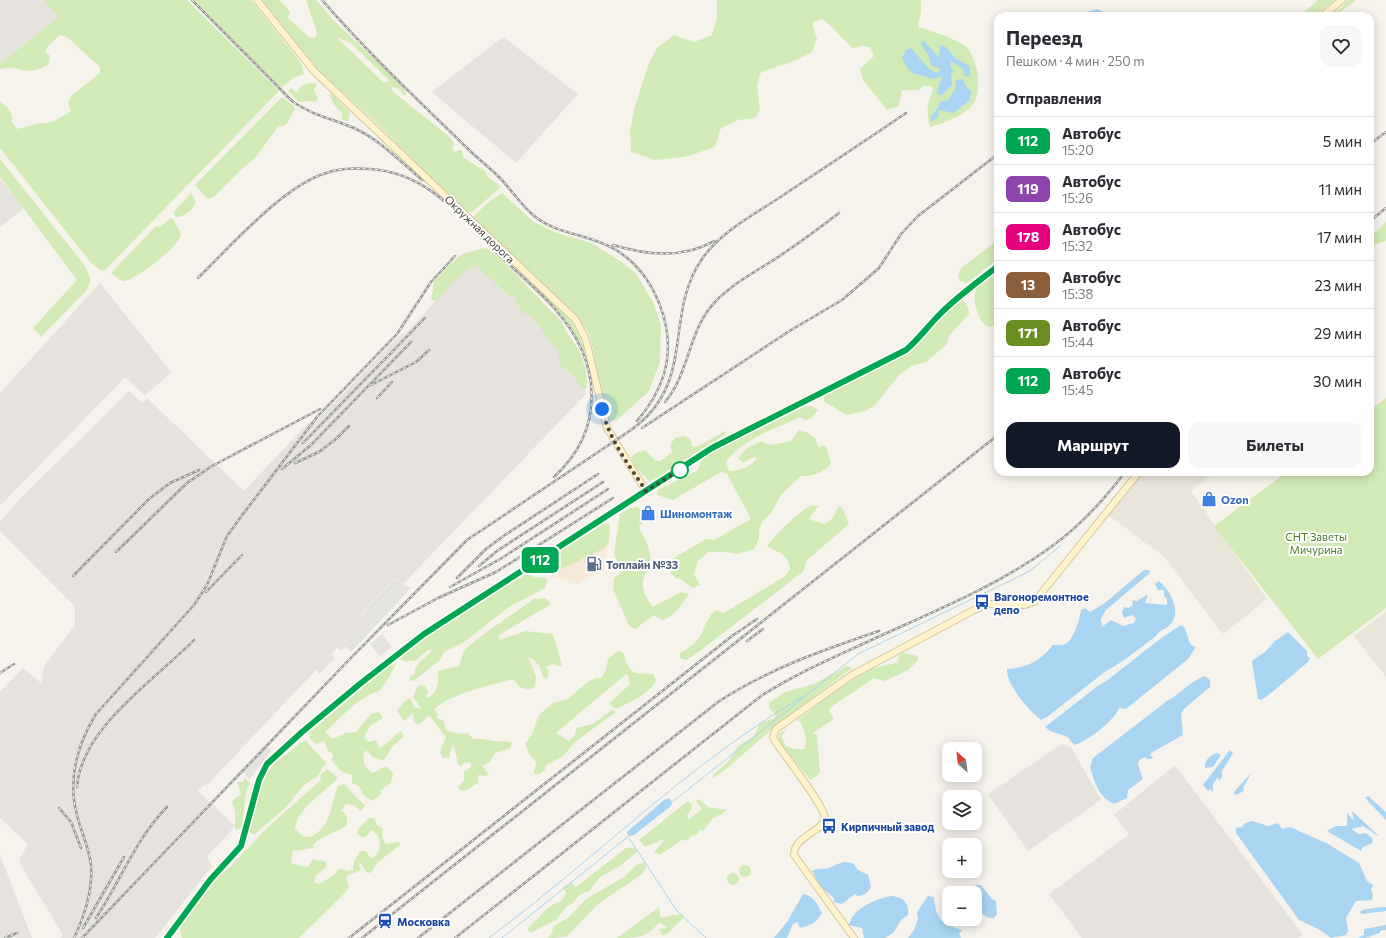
<!DOCTYPE html>
<html lang="ru">
<meta charset="utf-8">
<style>
:root{--surface:#fff;--page:#f7f7f7;--text:#2b2b33;--muted:#7c7c81;--line:#e1e1e2;--accent:#111827}
body{margin:0;font-family:Commissioner,sans-serif;background:var(--page);color:var(--text);height:100vh;display:flex;flex-direction:column;font-size:15px;white-space:nowrap}
*{box-sizing:border-box;margin:0}
p{font-size:13px;color:var(--muted)}
.icon{flex:none;width:22px;height:22px;fill:none;stroke:currentColor;stroke-width:2;stroke-linecap:round;stroke-linejoin:round}
.map{position:relative;flex:1;overflow:hidden}
.panel{position:absolute;left:994px;top:12px;width:380px;height:464px;display:flex;flex-direction:column;background:var(--surface);border-radius:12px;box-shadow:0 2px 10px #0003}
.panel>*{flex:none}
.badge{padding:0 8px;border-radius:6px;font-size:14px;line-height:26px}
.needle{width:26px;rotate:332deg}
.controls{position:absolute;left:942px;top:742px;display:grid;gap:8px}
.controls a{display:grid;place-items:center;width:40px;height:40px;border-radius:8px;background:var(--surface);box-shadow:0 2px 10px #0003;font-size:20px}
.you{position:absolute;width:20px;height:20px;margin:-10px;border:3px solid #fff;border-radius:50%;background:#1a73e8;box-shadow:0 0 0 6px #1a73e833}
.map>.badge{position:absolute;translate:-50% -50%;box-shadow:0 0 0 2px #fff}
h2{padding:0 12px;font-size:15px;line-height:36px}
.round{display:grid;place-items:center;flex:none;width:42px;height:42px;border-radius:12px;background:var(--page)}
.summary{display:flex;align-items:center;justify-content:space-between;height:68px;padding:0 12px}
h1{font-size:19px;font-weight:700;line-height:30px}
.button{display:flex;gap:8px;margin-top:auto;padding:8px 12px}
.button a{flex:1;height:46px;border-radius:12px;background:var(--accent);color:#fff;font-size:16px;font-weight:700;line-height:46px;text-align:center}
.button a+a{background:var(--page);color:var(--text)}
ul{padding:0;list-style:none}
li{display:flex;align-items:center;gap:12px;height:48px;padding:0 12px;border-top:1px solid var(--line)}
li div{flex:1}
li b{display:block;font-size:15px}
li em{font-style:normal}
li .badge{min-width:44px;font-weight:700;text-align:center}
.map>svg:first-child{display:block}
</style>
<div class="map">
<svg width="1386" height="938" viewBox="0 0 1386 938">
<rect width="100%" height="100%" fill="#f6f3ec"/>
<path fill="#eae5da" d="M1142,472H1215L1191,491L1267,599L1223,634L1163,556L1108,515Z
M1386,612V677L1354,636Z"/>
<path fill="#f7ead8" d="M606,523L610,525L604,573L601,572L576,584L552,577L538,569L532,568Z"/>
<path fill="#e6e2dd" d="M0,0H44L58,17L0,64Z
M503,37L578,94L516,163L432,92Z
M0,179L24,208L0,227Z
M483,250L504,269L586,393L585,395L403,584L394,579L361,613L366,621L351,638L345,640L331,654L335,658L320,674L316,670L206,786L204,785L198,791L234,825L231,831L207,856L212,866L155,938H61L63,935L20,864L19,860L28,844L0,818V692L23,668L41,683L44,666L75,625V607L0,531V522L19,500L129,391L142,403L147,398L244,491L306,425L319,418L401,334H405Z
M100,283L171,372L145,396L125,377L0,506V393Z
M1062,744L1071,747L1101,800L1028,851L988,794Z
M1175,765L1303,935L1298,938H1082L1049,894L1129,834L1114,815Z
M0,855L32,938H0Z"/>
<path fill="#d2eab5" fill-rule="evenodd" d="M44,0H187L279,91L105,270H100L91,263L0,148V102L7,107L13,118L11,121L17,129L36,124L53,122L71,111L68,103L72,95L100,73V67L67,37L60,35L49,45L45,51L50,56L49,64C25,79 23,64 0,69V64L58,17Z
M194,0H251L301,63L304,74L293,78L281,88Z
M262,0H280L290,12L288,18L309,37L314,38L317,35L316,30L306,0H316L334,21L404,87L407,95H403C401,91 397,87 392,87V91L451,138L454,144L452,148L454,152L461,150L464,158L485,171L488,177L501,187L472,212H466L372,119L315,67ZM336,37L351,43L389,80L388,82H383Z
M717,0H921V11L918,27C929,30 961,40 968,49C973,56 977,67 978,75C978,82 979,91 976,99C970,114 944,123 930,127C928,119 926,109 929,101C931,94 934,93 932,86H924L918,90H902L899,106L887,110L863,80L860,69L874,56L870,47L862,46L853,48C842,39 834,27 822,19L813,22V28L817,38L812,52L797,60L761,72L757,85L760,110L755,118L738,120L721,128L715,147L685,157L655,160L631,152L630,131L635,106L649,63L657,48L674,35L694,42L712,35L717,18Z
M1318,0H1335L1314,16H1300Z
M1348,0H1356L1335,16H1327L1341,8Z
M311,83L317,84L314,90L318,99L315,102L308,101L299,102L288,91L292,88L296,93L302,85Z
M329,94H332L350,112L348,121L342,120V113L334,105Z
M282,97L293,105L295,109L286,125L278,127L255,158L244,167L214,197L208,199L195,185Z
M0,159L85,266L91,280L86,291L41,337L33,328L77,280L0,177Z
M191,193L196,202C192,210 185,218 176,217L173,213Z
M502,193L534,222L557,233L591,243L623,263L636,274L653,302L661,325L660,362L649,391L617,420L610,421C600,411 596,354 590,337C587,330 583,324 578,318L473,217L486,204Z
M171,218L173,219L181,234L180,238C173,250 138,279 124,281C120,282 114,275 111,273L156,226L160,227Z
M1386,222V241L1370,246V237Z
M998,240V259L967,283L960,281L958,275L961,268Z
M484,248L489,249L504,262L562,322C565,331 570,336 575,344C583,356 589,375 586,389L584,390L569,371L561,367L558,351L533,318L521,311L514,296H509L476,265L466,270L436,301L431,300L434,282L446,268L462,254Z
M998,269V325L989,327C982,325 981,319 978,313C968,289 981,283 998,269Z
M534,284C566,314 580,323 589,368C575,330 560,314 532,286Z
M962,299L968,307L969,314L949,336L947,344L926,362L912,366L900,374L875,405L866,411L846,415L824,401V395L828,392L899,358L913,349L925,337L934,323Z
M1386,398V608L1318,659L1214,526L1287,472H1370V410Z
M812,406L818,410L812,418L805,420L800,417C775,429 742,439 726,462L729,471C742,470 749,468 757,458L754,457L743,463L738,458L746,449L761,441L770,445L791,441L799,430L806,432L815,438L818,447L826,446L831,464C822,474 813,476 801,476L780,496L772,512L762,522L759,530V539L754,549L738,554L723,552H708L698,561L694,574L700,585L692,588L681,579L675,578L664,564L706,539L714,540L751,519L727,474L721,472L673,500L657,495L658,490L698,470L702,458L725,445L804,407Z
M725,431L726,434L683,462L678,461C674,471 659,479 649,481L634,465L631,457L636,453L645,450L656,461H660L672,452L670,445L675,438L684,436L690,439L693,447L699,446Z
M819,505L809,519L824,524L832,519L839,506L843,509L849,524L806,561L804,571L697,653L686,660L680,658V653C707,640 699,627 715,610L724,613L784,577L790,569C789,555 778,552 767,546C771,539 802,509 810,506C812,505 816,506 819,505Z
M638,507L642,513L644,520L639,527C644,538 652,550 650,563C649,569 646,572 644,577C640,588 647,599 653,607L681,592L689,594C680,605 676,617 662,620L654,615L635,629L629,626L613,589L614,578L620,574L619,567L614,554L620,514L631,508Z
M606,523L610,525L609,542L603,549L555,572L544,567L543,563L546,560Z
M529,572L534,577L546,578L547,582L545,588L509,607L463,643L444,652L440,660L415,680L409,681L411,676L415,674C414,662 426,659 432,650H428L414,662L411,660L407,662L400,659L402,653Z
M546,598L551,604L499,635V640L525,631L553,634L562,665L558,666L552,664L546,667L549,672L547,679L543,677C540,667 538,661 528,657L536,676L535,687L528,690L520,687L513,679C488,686 453,693 434,709L438,715L436,718L443,720L447,731L460,734L467,733L474,739C484,739 483,739 493,741C500,743 505,739 512,743L509,749L495,753L490,762L482,766L489,775L486,776L478,775V783L465,791L460,790L458,787L464,780V772L471,767V763L464,762L461,767L458,764L454,746L452,747L449,758H443L440,752L446,737L431,718L429,716L418,725L414,722L413,713L404,721L397,711L403,703L410,698L415,708H421L413,697L418,686L425,685L428,692L425,698C438,696 439,682 438,671L459,666L464,650L488,631L534,599Z
M618,651L623,653L628,666L634,673L653,674L656,680C653,692 628,703 617,709L609,704L630,684L628,675H625L556,733L569,741L575,735L576,728L593,724L612,710L616,712L575,742L563,756L546,765L545,770L539,774H534L536,762L529,754L525,744L532,734L539,715L553,703L567,699L588,682L595,678H601L606,670L608,659Z
M904,653L918,656V660L908,670L885,681L874,678L831,707L829,711L834,719L813,733L817,735L820,772L817,776L810,780L778,741L780,733L788,728L781,736L786,746L794,749H804C808,739 805,731 800,721H796L848,682L873,668L897,663L900,654Z
M396,663C393,671 385,685 379,691C357,698 342,717 325,732L333,739L345,733L356,732L371,714L379,712L383,718L371,725L364,737L369,742L376,740L379,748C387,745 393,736 401,731L404,736L392,747L384,760C377,760 372,758 368,751L364,752C362,762 364,767 373,773L386,766L393,773L391,783L380,791L381,794L372,801L365,797L359,786L352,783V775L342,772L332,761L333,754L327,750L324,741L316,744L310,738V732L387,667Z
M847,666L852,668L771,730L726,769L712,779L714,774L728,762L738,746L754,736L760,723L775,718V714L769,708V703L785,692L814,684Z
M306,741L327,764L324,765L318,776L304,785L286,807L255,834H251L249,830L265,775L274,764L302,742Z
M327,769L338,778C323,794 299,806 295,829C301,835 306,840 314,835C333,823 330,804 338,786L344,784L365,806L361,811L354,805L346,804L341,811L344,812L347,818V825C336,834 323,834 313,845L314,848L293,851L291,863L304,867L309,866L313,859L326,862L327,866L316,876L314,882L319,884L334,875L338,870L342,869L348,871L353,870L354,862L360,851H365L371,858L375,857C382,848 382,836 371,830L368,835L363,838L357,834L358,829L370,817L375,819L376,824L383,829L382,837L386,844L399,842L400,845L377,863L373,870L370,873L366,872L360,862L359,865L361,870L346,876L349,887L345,893L299,938H182L180,928L217,876L227,870L269,826L321,780L320,775Z
M245,778L250,783L246,792L242,827L237,830L235,828C235,818 237,813 232,803L233,800L241,794L237,782H243Z
M699,799L708,807L727,810L722,814L713,818L703,831L700,829L698,834L691,836L687,841L684,839L680,841L660,855L654,852L666,838L645,847L639,840L688,801L691,803L692,809L687,815L688,820L702,809L696,801Z
M635,847L637,852L620,866L600,877L589,891L579,895L573,903L567,906L556,920L532,932H529L528,928C539,919 546,905 561,901L566,893L563,887L573,882V885L576,887L626,848Z
M645,862L646,869L642,874L597,905L566,937L548,938L552,933L553,927L569,917L586,899L624,877L636,865Z
M739 871a6 6 0 1 1 12 0a6 6 0 1 1-12 0Z
M727 879a6 6 0 1 1 12 0a6 6 0 1 1-12 0Z
M659,907L660,916L664,918L672,915L682,914L684,917L667,934L662,935L659,929L667,928L660,922C645,938 640,938 617,938Z"/>
<path fill="#e5e3e0" d="M394,580L411,588L351,652L345,647L341,651L338,648L345,641L351,638L366,621L362,613Z
M382,634L392,647L380,656L370,644Z
M267,747L271,751L250,779L243,772Z"/>
<path fill="#a9d4f2" d="M1097,9L1106,13L1108,16H1075Z
M923,40L939,57L940,45L946,47L955,58L970,66V75L967,77L964,75L963,69L951,61V67L954,71L951,75L952,85L942,95H939L937,91L942,76L933,79L913,73L908,69L902,58L906,50L911,48L929,69L937,73L941,69L931,65L928,55L921,44Z
M963,79L965,85L971,91L970,100L954,113L939,110L938,117L931,122V116L938,108L940,102L948,100L955,89L956,80Z
M1144,570H1149L1150,573L1106,610L1101,619L1102,627L1111,620L1123,626L1134,623L1136,619L1132,615L1124,618L1122,613L1124,607L1128,608L1132,606L1133,600L1137,601L1148,594L1145,603L1167,605V599L1164,596V590H1158L1155,584L1159,581C1169,590 1181,608 1172,622C1168,629 1160,629 1156,636L1123,661L1106,671L1047,717L1041,720C1029,711 1006,684 1007,669C1027,668 1040,661 1053,645C1057,645 1062,646 1065,644C1073,642 1080,618 1081,610L1085,608L1090,612L1105,603Z
M1181,625L1185,628L1190,644L1196,647L1188,659L1126,709L1119,708C1115,720 1087,742 1074,745L1068,737L1050,731L1045,727L1099,685L1105,682L1160,639Z
M1288,632L1307,651V656L1310,658L1308,662L1266,697L1261,700L1258,699L1252,661L1266,651L1275,641Z
M1205,676L1210,680V687L1184,709L1181,714L1183,735L1151,753L1150,755L1153,757L1152,759H1147L1145,757L1139,760L1138,765L1143,779L1128,790L1127,798L1114,804C1099,798 1094,781 1090,767L1093,758L1167,701C1181,694 1190,681 1205,676Z
M1230,750L1233,753L1222,771V777L1219,781L1218,777L1213,784V792L1210,789L1208,791L1203,785Z
M1216,753L1221,755L1213,767L1205,768C1205,760 1209,756 1216,753Z
M1251,773L1243,788L1244,791L1236,795L1234,794L1235,791Z
M1368,796L1386,812V820L1365,798Z
M669,798L672,802L671,806L634,835L630,836L627,834V832L664,800Z
M1352,811L1380,837L1363,826L1352,829L1358,834L1366,833L1373,839L1372,843L1363,847L1361,851L1327,831L1336,826H1347V813L1354,821Z
M1253,821L1268,826L1278,823L1282,829L1290,827L1299,831L1328,844L1359,863L1367,881L1373,885L1371,890L1373,895L1372,900L1356,901L1346,918L1348,931L1346,935L1331,938L1320,930L1299,920L1236,833V828L1242,827L1245,823Z
M845,862L853,863L858,870L868,875L871,886C869,893 863,896 857,896L855,894L842,904L834,902V898L821,887L812,871C820,867 822,870 829,868C835,865 839,863 845,862Z
M976,885H981L992,899L996,901L997,914L994,918C981,919 975,905 975,893L970,892Z
M803,894C814,896 817,904 822,913C816,923 811,925 800,928L797,922L793,924L787,938H774L787,922Z
M890,896C901,896 910,902 908,915L901,920L894,932L885,938H864L862,928L849,925C853,908 874,900 890,896Z
M928,896L934,897C936,918 940,924 962,930L959,934L961,938H908L914,930L918,919L917,912Z
M1380,907H1386V911L1362,914L1360,912L1362,910Z
M1386,925V930L1380,931V933L1365,938H1357L1364,935V929Z"/>
<g fill="none" stroke-linecap="round" stroke-linejoin="round">
<path stroke="#a9d4f2" stroke-width="1" d="M671,803L858,654L1020,576L1031,570L1061,545
M629,838L677,911L706,938
M489,938C595,859 688,764 802,697
M502,938L630,835"/>
<g stroke="#d6c79b" stroke-width="8">
<path id="secondary" d="M257,0L314,71L576,320L586,340L607,428L646,491
M1322,16L1342,0
M167,938L210,880L241,846L259,780L267,764L302,732L361,683L424,634L712,448L906,350L920,337L941,313L998,266
M854,938L794,855C794,843 803,839 812,832C817,829 824,825 825,819C826,807 783,754 775,741L773,737L776,729L852,675L974,610L989,604L1025,605L1035,601L1139,472"/>
</g>
<use href="#secondary" stroke="#fff3cd" stroke-width="6"/>
<g stroke="#9a9a9a" stroke-width="2.5">
<path id="rail" d="M192,0L292,101C311,115 333,119 354,128C379,139 401,162 422,180
M322,0C367,52 418,100 467,148C477,158 489,167 499,177C511,189 520,204 533,215C556,235 591,234 616,250C655,274 677,329 664,374C659,391 649,407 637,421
M1370,144L1386,132
M1370,221L1386,208
M613,245C646,255 683,259 714,241
M198,278C230,247 283,186 326,173C340,168 356,168 370,169C430,173 459,217 500,256C518,273 538,290 555,309C601,361 607,428 554,477
M371,385L416,362L429,350
M377,398L392,382
M665,402C688,375 688,337 709,309C725,288 750,275 772,261C795,246 817,230 839,213
M642,428L791,330L842,300L879,268L901,234L918,216L998,154
M303,443L425,318
M295,463L319,452L336,439L349,426
M282,469L311,445L411,342
M116,552L187,483L212,466L320,409
M479,566L497,551L603,482
M73,576L149,499L170,483L199,470
M457,578L486,549L502,537L598,474
M450,587L502,558L608,489
M206,592L242,555
M388,625L438,598L496,572L613,498
M747,641L763,629
M0,673L14,664
M77,787C81,728 155,680 194,640
M59,808L71,822L81,848
M96,918C120,882 136,838 167,807
M83,928L124,857
M5,938L17,933
M74,938C85,915 93,890 91,865C89,847 81,832 77,815C67,778 77,745 96,714L194,605L207,585L227,536L243,514L317,417L397,334L431,282L455,256
M82,938L346,663L467,540L631,430C697,384 663,315 702,259C721,231 755,214 782,196C824,168 865,141 906,113
M349,938L732,636L757,619
M362,938L998,435
M418,938L718,702C768,669 823,650 879,631
M455,938L761,696C795,674 832,658 869,641C930,613 996,587 1051,547C1080,526 1104,500 1125,472"/>
</g>
<use href="#rail" stroke="#fff" stroke-width="1" stroke-dasharray="3" stroke-linecap="butt"/>
</g>
<g fill="none" stroke-linecap="round" stroke-linejoin="round">
<g stroke="#fff" stroke-width="9">
<path id="line" d="M167,938L210,880L241,846L259,780L267,764L302,732L361,683L424,634L712,448L906,350C919,339 928,326 940,314C958,296 978,282 998,266"/>
</g>
<use href="#line" stroke="#00a651" stroke-width="6"/>
<path stroke="#4b4439" stroke-width="4" stroke-dasharray="0 7.2" d="M602,409C609,440 629,465 646,491L680,470"/>
</g>
<defs>
<g id="shop-bare" transform="scale(1.2)"><path d="M-5-2.5h2.3a2.7 3.5 0 0 1 5.4 0H5L5.5 6h-11ZM-1.5-2.5h3a1.5 2.3 0 0 0-3 0Z" fill="#3f7fe0" stroke="#fff" stroke-width="2.5" paint-order="stroke"/></g>
<g id="fuel-bare" transform="scale(1.2)"><path d="M-5.5-6h7V0h2V4h1.3V-2.5L3-4.5l.8-.8L6-3V5H2.5V1h-1V6h-7ZM-4.2-4.7v3.2H.2V-4.7Z" fill="#5c6f8a" stroke="#fff" stroke-width="2.5" paint-order="stroke"/></g>
<g id="bus-bare" transform="scale(1.2)"><path d="M-5-6H5V4H4V6H2V4H-2V6H-4V4H-5ZM-3.5-4V0h7V-4ZM-3.5 1.2v1.5H-2V1.2ZM2 1.2v1.5H3.5V1.2Z" fill="#1a4fb4" stroke="#fff" stroke-width="2.5" paint-order="stroke"/></g>
<g id="station-bare" transform="scale(1.2)"><path d="M-3-6H3Q5-6 5-4V2Q5 4 3 4L4.5 6H3L1.5 4h-3L-3 6H-4.5L-3 4Q-5 4-5 2V-4Q-5-6-3-6ZM-3.5-4v3h7v-3ZM-3.5 1v1.5H-2V1ZM2 1v1.5H3.5V1Z" fill="#1a4fb4" stroke="#fff" stroke-width="2.5" paint-order="stroke"/></g>
</defs>
<g fill-rule="evenodd">
<use href="#shop-bare" x="1209" y="499"/>
<use href="#shop-bare" x="648" y="513"/>
<use href="#fuel-bare" x="594" y="564"/>
<use href="#bus-bare" x="982" y="602"/>
<use href="#bus-bare" x="829" y="826"/>
<use href="#station-bare" x="385" y="921"/>
</g>
<circle fill="#fff" stroke="#00a651" stroke-width="2" cx="680" cy="470" r="8"/>
<g text-anchor="middle" dominant-baseline="central" stroke-width="4" stroke-linejoin="round" paint-order="stroke">
<g font-size="11" fill="#4b4439" stroke="#fff">
<text transform="translate(480 229) rotate(44)">Окружная дорога</text>
</g>
<g font-size="11" font-weight="bold" fill="#366cbe" stroke="#fff" text-anchor="start">
<text x="1221" y="499">Ozon</text>
<text x="660" y="513">Шиномонтаж</text>
</g>
<g font-size="11" fill="#4a7f2a" stroke="#fff">
<text x="1316" y="536">СНТ Заветы<tspan x="1316" dy="13">Мичурина</tspan></text>
</g>
<g font-size="11" font-weight="bold" fill="#4e5e75" stroke="#fff" text-anchor="start">
<text x="606" y="564">Топлайн №33</text>
</g>
<g font-size="11" font-weight="bold" fill="#164399" stroke="#fff" text-anchor="start">
<text x="994" y="596">Вагоноремонтное<tspan x="994" dy="13">депо</tspan></text>
<text x="841" y="826">Кирпичный завод</text>
<text x="397" y="921">Московка</text>
</g>
</g>
</svg>
<div class="controls">
<a><svg class="needle" viewBox="-14 -14 28 28"><path d="M0-13l5 13h-10z" fill="#e53935"/><path d="M0 13l5-13h-10z" fill="#7c7c81"/></svg></a>
<a><svg class="icon" aria-label="layers" viewBox="0 0 24 24"><path d="M12 4l9 5-9 5-9-5zM3 14l9 5 9-5"/></svg></a>
<a>+</a>
<a>−</a>
</div>
<div class="you" style="left:602px;top:409px"></div>
<b class="badge" style="left:540px;top:560px;background:#00a651;color:#fff">112</b>
<section class="panel">
<div class="summary"><div><h1>Переезд</h1><p>Пешком · 4 мин · 250 m</p></div><a class="round"><svg class="icon" aria-label="heart" viewBox="0 0 24 24"><path d="M12 20l-8-8c-3-5 5-10 8-4 3-6 11-1 8 4z"/></svg></a></div>
<h2>Отправления</h2>
<ul>
<li><span class="badge" style="background:#00a651;color:#fff">112</span><div><b>Автобус</b><p>15:20</p></div><em>5 мин</em></li>
<li><span class="badge" style="background:#8e44ad;color:#fff">119</span><div><b>Автобус</b><p>15:26</p></div><em>11 мин</em></li>
<li><span class="badge" style="background:#e6007e;color:#fff">178</span><div><b>Автобус</b><p>15:32</p></div><em>17 мин</em></li>
<li><span class="badge" style="background:#8b5e3c;color:#fff">13</span><div><b>Автобус</b><p>15:38</p></div><em>23 мин</em></li>
<li><span class="badge" style="background:#6b8e23;color:#fff">171</span><div><b>Автобус</b><p>15:44</p></div><em>29 мин</em></li>
<li><span class="badge" style="background:#00a651;color:#fff">112</span><div><b>Автобус</b><p>15:45</p></div><em>30 мин</em></li>
</ul>
<div class="button"><a>Маршрут</a><a>Билеты</a></div>
</section>
</div>
